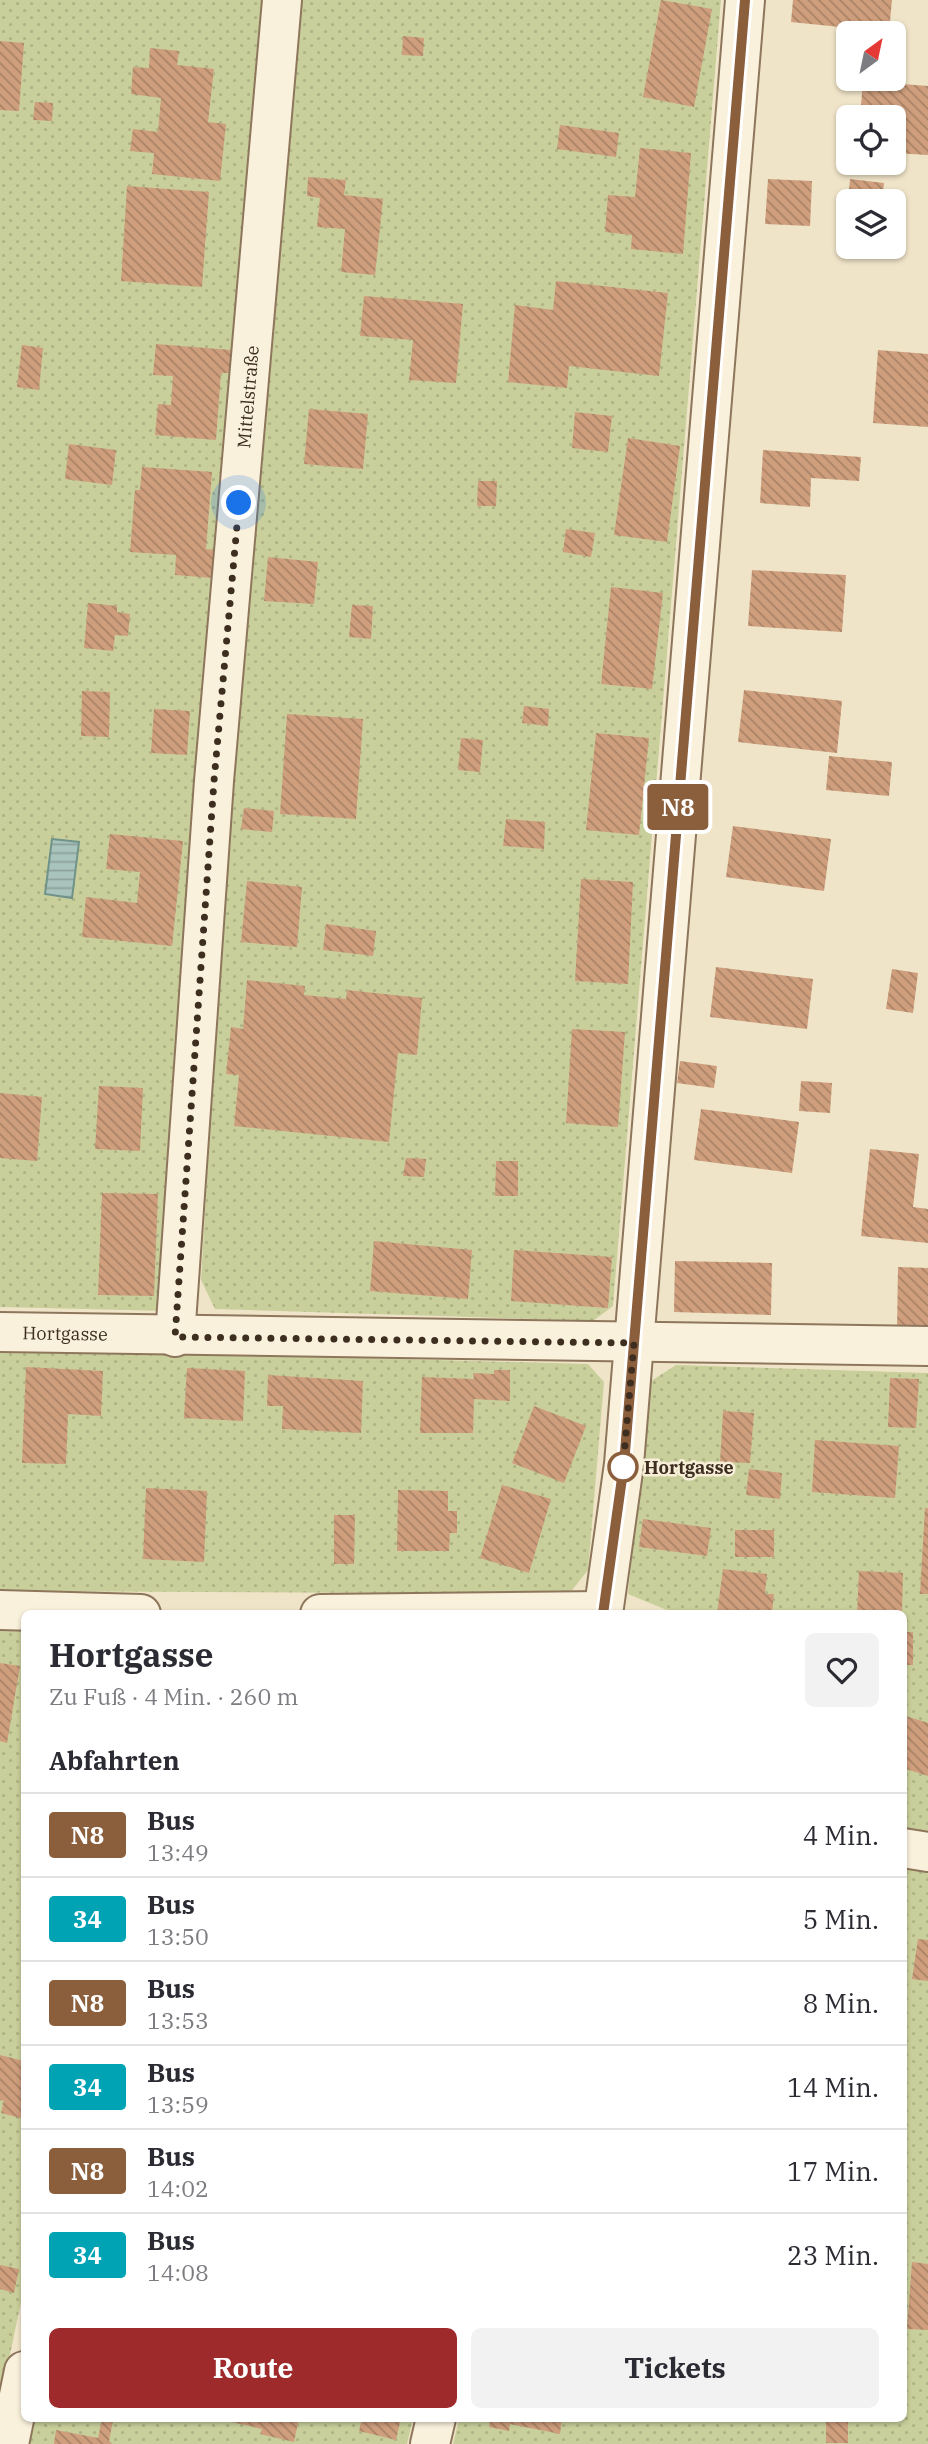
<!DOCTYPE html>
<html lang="de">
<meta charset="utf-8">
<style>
:root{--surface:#fff;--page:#f2f2f3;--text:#2b2b33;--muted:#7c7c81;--line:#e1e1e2;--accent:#9e2a2b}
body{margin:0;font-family:"IBM Plex Serif",serif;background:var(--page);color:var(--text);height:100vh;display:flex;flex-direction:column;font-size:26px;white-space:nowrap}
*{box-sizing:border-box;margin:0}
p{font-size:23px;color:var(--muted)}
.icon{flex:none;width:38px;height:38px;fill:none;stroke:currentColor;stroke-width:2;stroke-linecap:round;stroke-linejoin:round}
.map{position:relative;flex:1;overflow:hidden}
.details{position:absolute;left:21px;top:1610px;width:886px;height:812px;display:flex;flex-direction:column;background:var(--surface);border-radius:10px;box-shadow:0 2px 5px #0004}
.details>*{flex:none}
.badge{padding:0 14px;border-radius:5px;font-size:24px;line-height:46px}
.needle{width:46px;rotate:33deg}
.fabs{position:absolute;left:836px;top:21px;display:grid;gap:14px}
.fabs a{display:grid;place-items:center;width:70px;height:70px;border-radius:10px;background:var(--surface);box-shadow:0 2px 5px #0004;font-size:35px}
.you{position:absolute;width:35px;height:35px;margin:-18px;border:5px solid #fff;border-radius:50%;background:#1a73e8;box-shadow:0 0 0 10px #1a73e833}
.map>.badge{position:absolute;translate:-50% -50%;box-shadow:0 0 0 4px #fff}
h2{padding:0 28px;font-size:26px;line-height:63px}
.round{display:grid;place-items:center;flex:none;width:74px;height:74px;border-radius:10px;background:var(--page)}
.head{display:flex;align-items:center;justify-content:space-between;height:119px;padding:0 28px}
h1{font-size:33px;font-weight:700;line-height:52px}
.cta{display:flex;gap:14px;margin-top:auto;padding:14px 28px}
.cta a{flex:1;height:80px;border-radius:10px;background:var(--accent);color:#fff;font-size:28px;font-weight:700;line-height:80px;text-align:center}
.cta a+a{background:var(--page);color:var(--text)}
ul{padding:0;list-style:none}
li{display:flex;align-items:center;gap:21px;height:84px;padding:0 28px;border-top:2px solid var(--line)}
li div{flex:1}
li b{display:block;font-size:26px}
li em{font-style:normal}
li .badge{min-width:77px;font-weight:700;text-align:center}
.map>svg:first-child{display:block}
</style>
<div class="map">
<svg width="928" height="2444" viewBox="0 0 928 2444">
<defs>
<pattern id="garden-dots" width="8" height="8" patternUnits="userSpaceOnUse" patternTransform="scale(1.75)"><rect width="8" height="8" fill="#c9cf9b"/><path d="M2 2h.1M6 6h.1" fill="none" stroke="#aeb285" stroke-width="1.8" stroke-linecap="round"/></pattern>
<pattern id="water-rules" width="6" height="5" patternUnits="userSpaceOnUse" patternTransform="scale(1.75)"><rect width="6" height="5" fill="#a9c4bc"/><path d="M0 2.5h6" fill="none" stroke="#8ba098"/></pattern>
<pattern id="building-back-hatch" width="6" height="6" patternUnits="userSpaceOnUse" patternTransform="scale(1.75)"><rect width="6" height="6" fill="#cf9f7d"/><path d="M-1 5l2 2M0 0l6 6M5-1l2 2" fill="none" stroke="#a98266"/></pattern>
</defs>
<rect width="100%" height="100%" fill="#f0e4c8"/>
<path fill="url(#garden-dots)" d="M0,0H266L167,1311L0,1307Z
M299,0H721L613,1306L593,1321L215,1309L201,1280L220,957Z
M0,1348L588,1364L604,1382L588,1570L569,1594L0,1591Z
M676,1365L928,1373V1843L903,1838V1614L674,1613L628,1594L648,1383Z
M0,1625H24V2288L0,2402Z
M903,1864L928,1868V2444H453L459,2419L903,2418Z
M30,2419H413L407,2444H25Z"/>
<path fill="url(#water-rules)" stroke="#6f938a" stroke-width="2" d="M52,839L79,842L72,898L45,894Z"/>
<path fill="url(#building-back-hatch)" d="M661,0L712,9L694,107L643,97Z
M793,0H892L889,32L791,22Z
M403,36L424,38L423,56L402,55Z
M0,41L24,43L19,111L0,110Z
M150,48L179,51L177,65L214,69L208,122L226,124L220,181L152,174L154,153L130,151L133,129L158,132L161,98L131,94L133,67L149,68Z
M863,81L928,86V155L894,153V117H860Z
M35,102L53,103L52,121L33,120Z
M560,125L619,133L616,157L557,149Z
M640,148L691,153L683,254L631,249L632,235L605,232L608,195L635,197Z
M308,177L346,180L344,195L383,199L375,275L341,272L345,229L317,227L320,198L307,196Z
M768,179L812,181L810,226L765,224Z
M850,179L884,183L882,201L848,200Z
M127,186L209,192L202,287L121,281Z
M556,281L668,293L659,376L569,366L567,388L508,382L515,305L553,310Z
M364,296L463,304L456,383L409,380L413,340L360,336Z
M156,344L231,350L230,373H221L216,440L155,435L158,404L171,405L173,376L153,375Z
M22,345L43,348L39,390L17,387Z
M878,350L928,354V427L873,423Z
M309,409L368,414L363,469L304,464Z
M575,412L612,416L608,452L572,448Z
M628,438L680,446L667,542L614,535Z
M69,444L116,450L112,485L65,479Z
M763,450L861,457L859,481L811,478L810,507L760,503Z
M142,467L212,472L206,549L216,550L213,578L175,575L176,555L130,552L135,490H140Z
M478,481H497L496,506H477Z
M566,529L595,533L591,557L563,552Z
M268,557L318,562L314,604L264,601Z
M752,570L846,575L842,632L748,626Z
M611,587L663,593L652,689L601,684Z
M88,603L117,606V612L130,614L128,636L115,635L113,651L84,648Z
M352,605L373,606L371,639L349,637Z
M744,690L842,701L837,753L738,742Z
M82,691L110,692L109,737L81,736Z
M524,706L549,709L548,726L522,723Z
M154,709L190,711L187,755L151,753Z
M287,714L363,719L356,819L280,814Z
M596,733L649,738L639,835L586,830Z
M461,738L483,740L480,772L458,770Z
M829,756L892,762L889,796L826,790Z
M244,808L274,811L272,832L241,829Z
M506,819L545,822L544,849L503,846Z
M733,826L831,839L824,891L726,877Z
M110,834L183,841L172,946L82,937L86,897L137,903L140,872L106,869Z
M581,879L633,882L628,984L575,981Z
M247,881L302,887L297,947L241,942Z
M326,924L376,931L373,956L323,950Z
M716,967L813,979L807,1029L710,1017Z
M892,969L918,973L913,1013L886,1009Z
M247,980L305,986L304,995L346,999L347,990L422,998L417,1055L398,1053L389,1142L234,1126L239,1075L226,1074L231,1027L243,1029Z
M572,1029L625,1032L618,1127L566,1123Z
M680,1061L717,1066L714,1088L677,1083Z
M801,1081L832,1083L830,1113L799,1111Z
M99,1086L143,1088L140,1151L95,1149Z
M0,1093L42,1097L37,1161L0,1158Z
M701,1109L799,1122L792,1173L694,1160Z
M870,1149L919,1154L913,1207L928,1209V1243L861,1236Z
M406,1158L426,1159L424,1177L403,1176Z
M496,1161H518V1196H495Z
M102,1193L158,1194L154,1296L98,1295Z
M374,1241L472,1250L468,1299L370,1291Z
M514,1250L612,1257L608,1308L511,1301Z
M675,1261L772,1263L771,1315L674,1312Z
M898,1267L928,1268V1331L897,1330Z
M26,1367L103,1371L101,1416L68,1414L66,1464L22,1463Z
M187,1368L245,1371L243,1421L184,1418Z
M494,1370H510V1401L474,1399L473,1433H420L422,1377L474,1379L473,1373L494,1374Z
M268,1375L363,1381L361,1433L282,1429L283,1406H267Z
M890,1378L919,1379L916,1428L888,1427Z
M534,1406L586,1426L564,1483L512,1463Z
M723,1411L754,1413L750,1463L720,1462Z
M815,1440L899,1446L895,1498L812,1492Z
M749,1469L782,1473L780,1499L746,1495Z
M502,1485L551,1499L529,1573L480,1558Z
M146,1488L207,1491L204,1562L143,1559Z
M398,1490L448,1491V1511H457V1533H450L449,1551H397Z
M925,1508H928V1594H920Z
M334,1515H355L354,1564H334Z
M643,1519L711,1528L707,1556L639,1547Z
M735,1530H774V1557H735Z
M723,1569L767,1574L765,1594H774L772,1614H717Z
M859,1571L903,1573L902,1614H857Z
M903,1632H913V1665H903Z
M0,1663L20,1666L7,1743L0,1741Z
M906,1716L928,1723V1776L903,1768V1724Z
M918,1939L928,1940V1981L912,1979Z
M0,2055L24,2061V2119L1,2113L4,2101L0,2100Z
M912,2262L928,2264V2330L907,2329Z
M0,2265L19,2269L14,2293L0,2289Z
M299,2418L294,2442L260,2434L262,2429L223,2420Z
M362,2418H401L396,2440L359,2431Z
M490,2418H562L560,2434L510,2424L509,2431L489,2427Z
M826,2418H848V2443H826Z
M102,2419L113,2421L109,2441L112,2444H54L56,2430L98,2438Z"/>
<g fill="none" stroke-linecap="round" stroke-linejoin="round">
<g stroke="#8d765c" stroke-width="42">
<g id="street">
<path id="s1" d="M0,1332L928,1346"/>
<path id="s2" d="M175,1337L214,781L282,0"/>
<path d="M0,1610L141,1614"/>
<path d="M320,1614L603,1611"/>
<path d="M603,1614L624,1464L745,0"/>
<path d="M903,1848L928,1852"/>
<path d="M9,2444L24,2371"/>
<path d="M430,2444L436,2418"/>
</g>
</g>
<use href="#street" stroke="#faf1dc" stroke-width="38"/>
</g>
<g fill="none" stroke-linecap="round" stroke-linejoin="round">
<g stroke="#fff" stroke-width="16">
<path id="line" d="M603,1614L624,1464L745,0"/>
</g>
<use href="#line" stroke="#8b5e3c" stroke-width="10"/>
<path stroke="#3d2e20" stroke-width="7" stroke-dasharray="0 12.6" d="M239,503L214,781L175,1337L634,1343L623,1467"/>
</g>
<circle fill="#fff" stroke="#8b5e3c" stroke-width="3.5" cx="623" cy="1467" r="14"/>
<g text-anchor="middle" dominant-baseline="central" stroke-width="5" stroke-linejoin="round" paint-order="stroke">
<g font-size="18" fill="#3d2e20" stroke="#f7eed8">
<text stroke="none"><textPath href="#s2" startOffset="943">Mittelstraße</textPath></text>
<text stroke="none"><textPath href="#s1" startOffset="65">Hortgasse</textPath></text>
</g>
<g font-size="18" font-weight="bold" fill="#3d2e20" stroke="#f7eed8" text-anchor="start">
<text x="644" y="1467">Hortgasse</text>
</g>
</g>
</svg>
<div class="fabs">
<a><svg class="needle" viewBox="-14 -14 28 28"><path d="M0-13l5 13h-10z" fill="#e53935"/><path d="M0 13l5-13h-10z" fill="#7c7c81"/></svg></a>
<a><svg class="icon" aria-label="locate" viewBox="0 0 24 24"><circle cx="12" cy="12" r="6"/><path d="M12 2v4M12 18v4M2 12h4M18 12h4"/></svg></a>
<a><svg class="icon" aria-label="layers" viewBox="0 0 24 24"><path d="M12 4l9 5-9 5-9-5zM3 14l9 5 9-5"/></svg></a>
</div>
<div class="you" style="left:239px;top:503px"></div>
<b class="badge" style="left:678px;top:807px;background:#8b5e3c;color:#fff">N8</b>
<section class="details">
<div class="head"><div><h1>Hortgasse</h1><p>Zu Fuß · 4 Min. · 260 m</p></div><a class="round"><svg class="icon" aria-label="heart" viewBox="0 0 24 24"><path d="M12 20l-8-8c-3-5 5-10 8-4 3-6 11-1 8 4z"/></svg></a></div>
<h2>Abfahrten</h2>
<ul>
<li><span class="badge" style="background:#8b5e3c;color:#fff">N8</span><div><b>Bus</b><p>13:49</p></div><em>4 Min.</em></li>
<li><span class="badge" style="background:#00a3b4;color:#fff">34</span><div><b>Bus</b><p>13:50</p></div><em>5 Min.</em></li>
<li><span class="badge" style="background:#8b5e3c;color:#fff">N8</span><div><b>Bus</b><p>13:53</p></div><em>8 Min.</em></li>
<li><span class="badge" style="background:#00a3b4;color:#fff">34</span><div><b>Bus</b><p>13:59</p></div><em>14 Min.</em></li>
<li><span class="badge" style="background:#8b5e3c;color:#fff">N8</span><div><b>Bus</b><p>14:02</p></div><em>17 Min.</em></li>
<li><span class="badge" style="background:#00a3b4;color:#fff">34</span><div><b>Bus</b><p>14:08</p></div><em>23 Min.</em></li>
</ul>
<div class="cta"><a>Route</a><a>Tickets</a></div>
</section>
</div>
